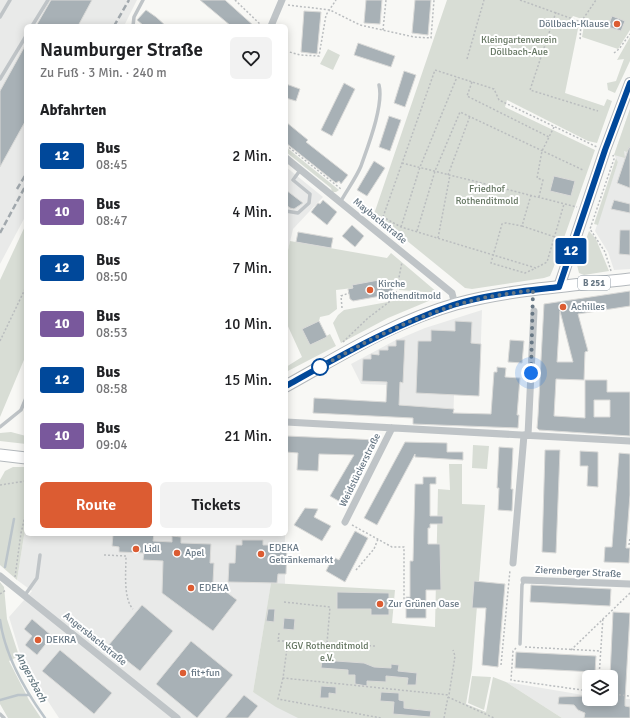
<!DOCTYPE html>
<html lang="de">
<meta charset="utf-8">
<style>
:root{--surface:#fff;--page:#f2f2f2;--text:#202124;--muted:#757577;--accent:#dc5c32}
body{margin:0;font-family:Signika,sans-serif;background:var(--page);color:var(--text);height:100vh;display:flex;flex-direction:column;font-size:15px;white-space:nowrap}
*{box-sizing:border-box;margin:0}
p{font-size:13px;color:var(--muted)}
.icon{flex:none;width:22px;height:22px;fill:none;stroke:currentColor;stroke-width:2;stroke-linecap:round;stroke-linejoin:round}
.map{position:relative;flex:1;overflow:hidden}
.side{position:absolute;left:24px;top:24px;width:264px;height:512px;display:flex;flex-direction:column;background:var(--surface);border-radius:6px;box-shadow:0 2px 10px #0003}
.side>*{flex:none}
.badge{padding:0 8px;border-radius:3px;font-size:14px;line-height:26px}
.buttons{position:absolute;left:582px;top:670px;display:grid;gap:8px}
.buttons a{display:grid;place-items:center;width:36px;height:36px;border-radius:6px;background:var(--surface);box-shadow:0 2px 10px #0003;font-size:20px}
.you{position:absolute;width:20px;height:20px;margin:-10px;border:3px solid #fff;border-radius:50%;background:#1a73e8;box-shadow:0 0 0 6px #1a73e833}
.map>.badge{position:absolute;translate:-50% -50%;box-shadow:0 0 0 2px #fff}
h2{padding:0 16px;font-size:15px;line-height:36px}
.round{display:grid;place-items:center;flex:none;width:42px;height:42px;border-radius:6px;background:var(--page)}
.headline{display:flex;align-items:center;justify-content:space-between;height:68px;padding:0 16px}
h1{font-size:19px;font-weight:600;line-height:30px}
.cta{display:flex;gap:8px;margin-top:auto;padding:8px 16px}
.cta a{flex:1;height:46px;border-radius:6px;background:var(--accent);color:#fff;font-size:16px;font-weight:600;line-height:46px;text-align:center}
.cta a+a{background:var(--page);color:var(--text)}
ul{padding:0;list-style:none}
li{display:flex;align-items:center;gap:12px;height:56px;padding:0 16px}
li div{flex:1}
li b{display:block;font-size:15px}
li em{font-style:normal}
li .badge{min-width:44px;font-weight:700;text-align:center}
.map>svg:first-child{display:block}
</style>
<div class="map">
<svg width="630" height="718" viewBox="0 0 630 718">
<rect width="100%" height="100%" fill="#f8f8f5"/>
<path fill="#e9eae9" d="M0,0H137L124,26H26V215L0,264Z
M630,109V269L614,270L608,252L595,231L618,162L614,155Z
M286,167L323,197L293,229L286,259Z
M482,310L479,396L454,395L453,426L413,424V418H404L405,405L386,404L387,385L361,384L351,364L394,341L425,328Z
M26,523V534H285V584H271L253,692L299,718H59L38,686L20,653L9,617L32,591L17,580Z
M506,682L589,696V699H630V718H562Z"/>
<path fill="#d8ddd5" d="M447,0H630V30L618,49L582,37L585,20L573,16L571,19L579,24L565,93L604,106L607,99L612,101L597,143L588,141L507,100L505,107L595,150L553,269L550,276L544,278L472,289L465,288L374,214Z
M630,37V61L615,93L608,90L607,83L616,81L624,59L617,60Z
M328,49L340,55L333,70L320,64Z
M630,109V153L624,151L625,158L614,155Z
M286,147L339,190L336,192H332L331,188L286,152Z
M616,158L618,162L598,225L594,224Z
M26,224V355L0,417V280Z
M589,231L596,239L609,271L584,275L579,273L577,265Z
M290,241L387,258L391,253L438,293L399,290L398,285L386,283V279L352,285L353,288L336,290L337,309L329,315L320,317L319,321L303,329L310,345L330,334L336,346L286,372V367L302,357L286,322V259Z
M396,298L431,300L388,318L341,343L333,323L338,315L344,310L393,301Z
M11,432L26,436V444L0,441V433Z
M473,445L489,446L487,469L472,468Z
M449,464H462V504L485,505L472,669L466,704L486,712L493,677L506,682L562,718H298L276,707L253,692L271,583L395,590L392,623L435,627L438,489L450,490Z
M13,467H26V523L17,580L0,565V480L5,471Z
M0,582L4,587L7,619L19,656L9,661L29,700L41,718H8L0,704Z
M472,676L491,677L484,710L468,703Z"/>
<g fill="none" stroke-linecap="round" stroke-linejoin="round">
<path stroke="#bbc4ca" stroke-width="2.5" d="M5,567L14,519
M0,620C5,656 24,689 45,718
M0,700L18,695H29"/>
</g>
<path fill="#a8b1b6" stroke="#dadad8" fill-rule="evenodd" d="M51,0H92L78,26H36Z
M200,0H225L254,26H231Z
M366,0H382L380,24L364,23Z
M415,0H431L428,35L412,33Z
M146,10L156,17L166,26H144L137,20Z
M304,11L321,12L317,54L301,52Z
M612,16L625,21L621,31L608,27Z
M358,43L395,56L391,67L354,55Z
M26,44V120L0,167V91Z
M404,71L416,75L405,107L394,103Z
M344,83L355,89L332,136L321,130Z
M286,84L300,89L296,101L286,98Z
M389,116L401,120L390,151L379,147Z
M286,122L308,140L306,142L348,175L341,184L339,181L336,183L286,143Z
M629,147L630,148V188L617,183Z
M374,161L385,168L367,196L357,190Z
M554,176L575,181L571,196L550,191Z
M286,190L303,203L294,209L290,208L286,205Z
M323,200L337,212L327,225L311,212L318,203L320,204Z
M614,200L630,204V213L611,209Z
M352,225L364,236L355,247L342,236Z
M620,230H630V255L619,254Z
M298,232L333,238L331,248L296,242Z
M384,279L394,284L392,294L353,301L350,299L348,289L353,288L352,285Z
M630,291V306L578,314L588,351L585,352L584,380L556,379L554,416L585,418V380H607V392H630V436L539,430L537,428L538,416L544,304ZM560,311L573,362H557ZM594,400H610V417H594Z
M319,321L327,337L310,345L302,329Z
M455,321L472,322L471,343L481,344L479,396L416,393L418,341H431V330L455,331Z
M396,340H405L403,383L400,382L399,405L454,409L453,413L491,414L494,372H497V367L506,368L505,377L520,378L517,415H519L518,428L413,424V418L313,413L314,398L386,402L387,382L362,381L363,359H371V354L379,355V350H388V346H396Z
M510,340L524,341L522,363L508,362Z
M286,436L356,439L375,440L342,503L330,496L354,455L319,454L318,471L297,470L298,453L286,452Z
M405,442L447,443V452H463V460L415,457V454L377,525L364,518Z
M499,447L513,448L511,489H513L512,511L498,510L499,488H497Z
M545,450H560L556,553L542,552Z
M580,451L598,452V487L587,486L588,466H580Z
M619,453L630,454V495L626,548H630L629,563L604,562L605,547H612Z
M423,477H436V484H430V516H443V524H430V528H428V544H440L441,590H426V618H406V597H410V561H413L415,484H423Z
M305,508L318,509L314,517L331,526L322,541L294,525Z
M355,531L368,538L345,582L326,571L333,557L339,560Z
M113,534H154L153,541L172,542V536L181,537V543L211,544L210,563H214L213,582L237,600L213,631L162,593L163,561L143,560L144,553L119,552V547L112,546Z
M242,540H263V545H287L286,574H278L277,583L228,582L229,563H235L236,545H242Z
M474,581L505,584L498,667L482,665L486,608H472Z
M531,585L611,589L610,606L530,602Z
M337,592L389,593V615H371V609H337Z
M142,605L173,631L140,671L108,646Z
M268,609H275L274,622L266,621Z
M613,612L630,613L625,700V706L630,707V718H584L585,713L578,710L574,705L558,704L559,697L584,696L589,699H611V677H610Z
M284,618L295,619L294,630L283,629Z
M32,619L52,636L37,655L25,645L32,636L24,629Z
M191,641L233,675L197,718L156,684Z
M60,650L112,693L94,714L42,671Z
M516,652L596,656L595,672L515,668Z
M322,660L364,663L374,667L391,668V664L399,665L398,671L417,673L416,685H407L408,678L386,676V682L367,681V686L355,684V675H348V670L321,668Z
M321,686L336,687V694L329,693V698H320Z
M381,692L399,693V700L404,701V708L431,711L430,717L393,714L394,702L380,701Z
M244,695L258,706L248,718H225Z"/>
<g fill="none" stroke-linecap="round" stroke-linejoin="round">
<g stroke="#b4b9be" stroke-width="12">
<path id="secondary" d="M559,287L605,150L630,83"/>
</g>
<g stroke="#b3b8bc" stroke-width="13">
<path id="primary" d="M286,386C340,356 395,321 456,304C512,289 572,286 630,279
M0,455L26,458"/>
</g>
<path stroke="#babdbf" stroke-width="1.5" stroke-dasharray="2 2" stroke-linecap="butt" d="M235,0L262,26
M520,0L581,22L580,41
M288,5L330,10L360,25L414,37L431,38L434,0
M556,12L530,90L598,111
M581,22L596,0
M383,30L386,0
M286,51L300,55L319,56L326,15L336,0
M614,53L619,49L630,34
M467,59L484,0
M472,82L467,96L549,137
M286,145L341,189
M402,163L577,207
M448,175L470,116
M531,195L522,226L506,223L502,224L491,263L525,273L536,268
M539,197L543,180L537,178L542,151L554,127
M383,217L435,70L494,89L499,100L597,147
M380,225L383,217L401,227L536,268L547,262L564,204
M522,226L555,237
M401,227L420,167L457,77
M417,231L435,171L460,112L583,170
M438,238L450,175
M611,271L605,252L590,229L614,159L613,155
M396,293L402,262
M342,308L341,296L349,293
M0,341L26,287
M343,342L368,318L393,299
M0,485L26,481
M352,525L392,547H404V600
M177,536L178,534
M629,545L630,538
M104,555L126,556C126,570 123,599 133,609
M356,570L374,549L378,539
M15,577L21,533L26,512
M0,594L6,590
M284,602L330,607L327,643
M279,633L278,641H288
M375,646L288,641L283,678L449,695L455,656L453,650
M525,647L601,651
M516,648L513,651L511,680L589,691
M571,650L630,593
M501,665L510,570
M599,677L603,617
M283,678L278,699L381,718
M611,694L630,696
M448,697L494,718
M444,718L448,697"/>
<path stroke="#bfc4c7" stroke-width="3.5" d="M0,17L10,0
M32,26L48,0
M133,26L134,17L143,0
M0,79L26,36
M341,201C347,190 356,178 361,166C368,146 384,105 379,85
M286,211L298,213L309,203L310,194L293,180L301,169
M0,427L21,410L26,398
M25,595L37,578L40,555
M520,644L522,585L524,580
M0,714L4,718"/>
<path stroke="#bfc4c7" stroke-width="7" d="M271,26L282,0
M286,158L452,293L455,305
M286,422L630,441
M528,435L534,311
M345,522L392,428
M513,563L524,435
M0,576L177,718
M524,580L630,584"/>
<use href="#secondary" stroke="#fff" stroke-width="10"/>
<use href="#primary" stroke="#fff" stroke-width="11"/>
<path stroke="#a1a8ad" stroke-width="2.5" stroke-dasharray="6 3" stroke-linecap="butt" d="M114,26L129,0
M17,189L26,174
M0,233L26,185"/>
</g>
<g fill="none" stroke-linecap="round" stroke-linejoin="round">
<g stroke="#fff" stroke-width="9">
<path id="line" d="M286,386C340,356 394,325 453,305C487,294 524,291 559,287L605,150L630,83"/>
</g>
<use href="#line" stroke="#00489a" stroke-width="6"/>
<path stroke="#687885" stroke-width="4" stroke-dasharray="0 7.2" d="M320,367L370,340L411,321L455,305L487,297L533,290L531,373"/>
</g>
<g fill="#dc5c32" stroke="#fff" stroke-width="1.5">
<circle cx="617" cy="24" r="4"/>
<circle cx="370" cy="290" r="4"/>
<circle cx="563" cy="307" r="4"/>
<circle cx="136" cy="549" r="4"/>
<circle cx="177" cy="553" r="4"/>
<circle cx="261" cy="554" r="4"/>
<circle cx="191" cy="588" r="4"/>
<circle cx="380" cy="604" r="4"/>
<circle cx="38" cy="640" r="4"/>
<circle cx="183" cy="673" r="4"/>
</g>
<circle fill="#fff" stroke="#00489a" stroke-width="2" cx="320" cy="367" r="8"/>
<g text-anchor="middle" dominant-baseline="central" stroke-width="4" stroke-linejoin="round" paint-order="stroke">
<rect fill="#fff" stroke="#95a0aa" stroke-width="1" x="578" y="276" width="32" height="14" rx="3"/>
<g font-size="9" font-weight="bold" fill="#687885">
<text x="594" y="283">B 251</text>
</g>
<g font-size="10" fill="#687885" stroke="#fff" text-anchor="start">
<text x="609" y="24" text-anchor="end">Döllbach-Klause</text>
<text x="378" y="284">Kirche<tspan x="378" dy="12">Rothenditmold</tspan></text>
<text x="571" y="307">Achilles</text>
<text x="269" y="548">EDEKA<tspan x="269" dy="12">Getränkemarkt</tspan></text>
<text x="144" y="549">Lidl</text>
<text x="185" y="553">Apel</text>
<text x="199" y="588">EDEKA</text>
<text x="388" y="604">Zur Grünen Oase</text>
<text x="46" y="640">DEKRA</text>
<text x="191" y="673">fit+fun</text>
</g>
<g font-size="10" fill="#667763" stroke="#fff">
<text x="519" y="40">Kleingartenverein<tspan x="519" dy="12">Döllbach-Aue</tspan></text>
<text x="487" y="189">Friedhof<tspan x="487" dy="12">Rothenditmold</tspan></text>
<text x="327" y="646">KGV Rothenditmold<tspan x="327" dy="12">e.V.</tspan></text>
</g>
<g font-size="10" fill="#687885" stroke="#fff">
<text transform="translate(380 221) rotate(39)">Maybachstraße</text>
<text transform="translate(360 470) rotate(-64)">Weidstückerstraße</text>
<text transform="translate(578 572) rotate(3)">Zierenberger Straße</text>
<text transform="translate(95 639) rotate(39)">Angersbachstraße</text>
</g>
<g font-size="11" font-style="italic" fill="#647880" stroke="#fff">
<text transform="translate(31 677) rotate(62)">Angersbach</text>
</g>
</g>
</svg>
<div class="buttons">
<a><svg class="icon" aria-label="layers" viewBox="0 0 24 24"><path d="M12 4l9 5-9 5-9-5zM3 14l9 5 9-5"/></svg></a>
</div>
<div class="you" style="left:531px;top:373px"></div>
<b class="badge" style="left:571px;top:251px;background:#00489a;color:#fff">12</b>
<section class="side">
<div class="headline"><div><h1>Naumburger Straße</h1><p>Zu Fuß · 3 Min. · 240 m</p></div><a class="round"><svg class="icon" aria-label="heart" viewBox="0 0 24 24"><path d="M12 20l-8-8c-3-5 5-10 8-4 3-6 11-1 8 4z"/></svg></a></div>
<h2>Abfahrten</h2>
<ul>
<li><span class="badge" style="background:#00489a;color:#fff">12</span><div><b>Bus</b><p>08:45</p></div><em>2 Min.</em></li>
<li><span class="badge" style="background:#79589c;color:#fff">10</span><div><b>Bus</b><p>08:47</p></div><em>4 Min.</em></li>
<li><span class="badge" style="background:#00489a;color:#fff">12</span><div><b>Bus</b><p>08:50</p></div><em>7 Min.</em></li>
<li><span class="badge" style="background:#79589c;color:#fff">10</span><div><b>Bus</b><p>08:53</p></div><em>10 Min.</em></li>
<li><span class="badge" style="background:#00489a;color:#fff">12</span><div><b>Bus</b><p>08:58</p></div><em>15 Min.</em></li>
<li><span class="badge" style="background:#79589c;color:#fff">10</span><div><b>Bus</b><p>09:04</p></div><em>21 Min.</em></li>
</ul>
<div class="cta"><a>Route</a><a>Tickets</a></div>
</section>
</div>
